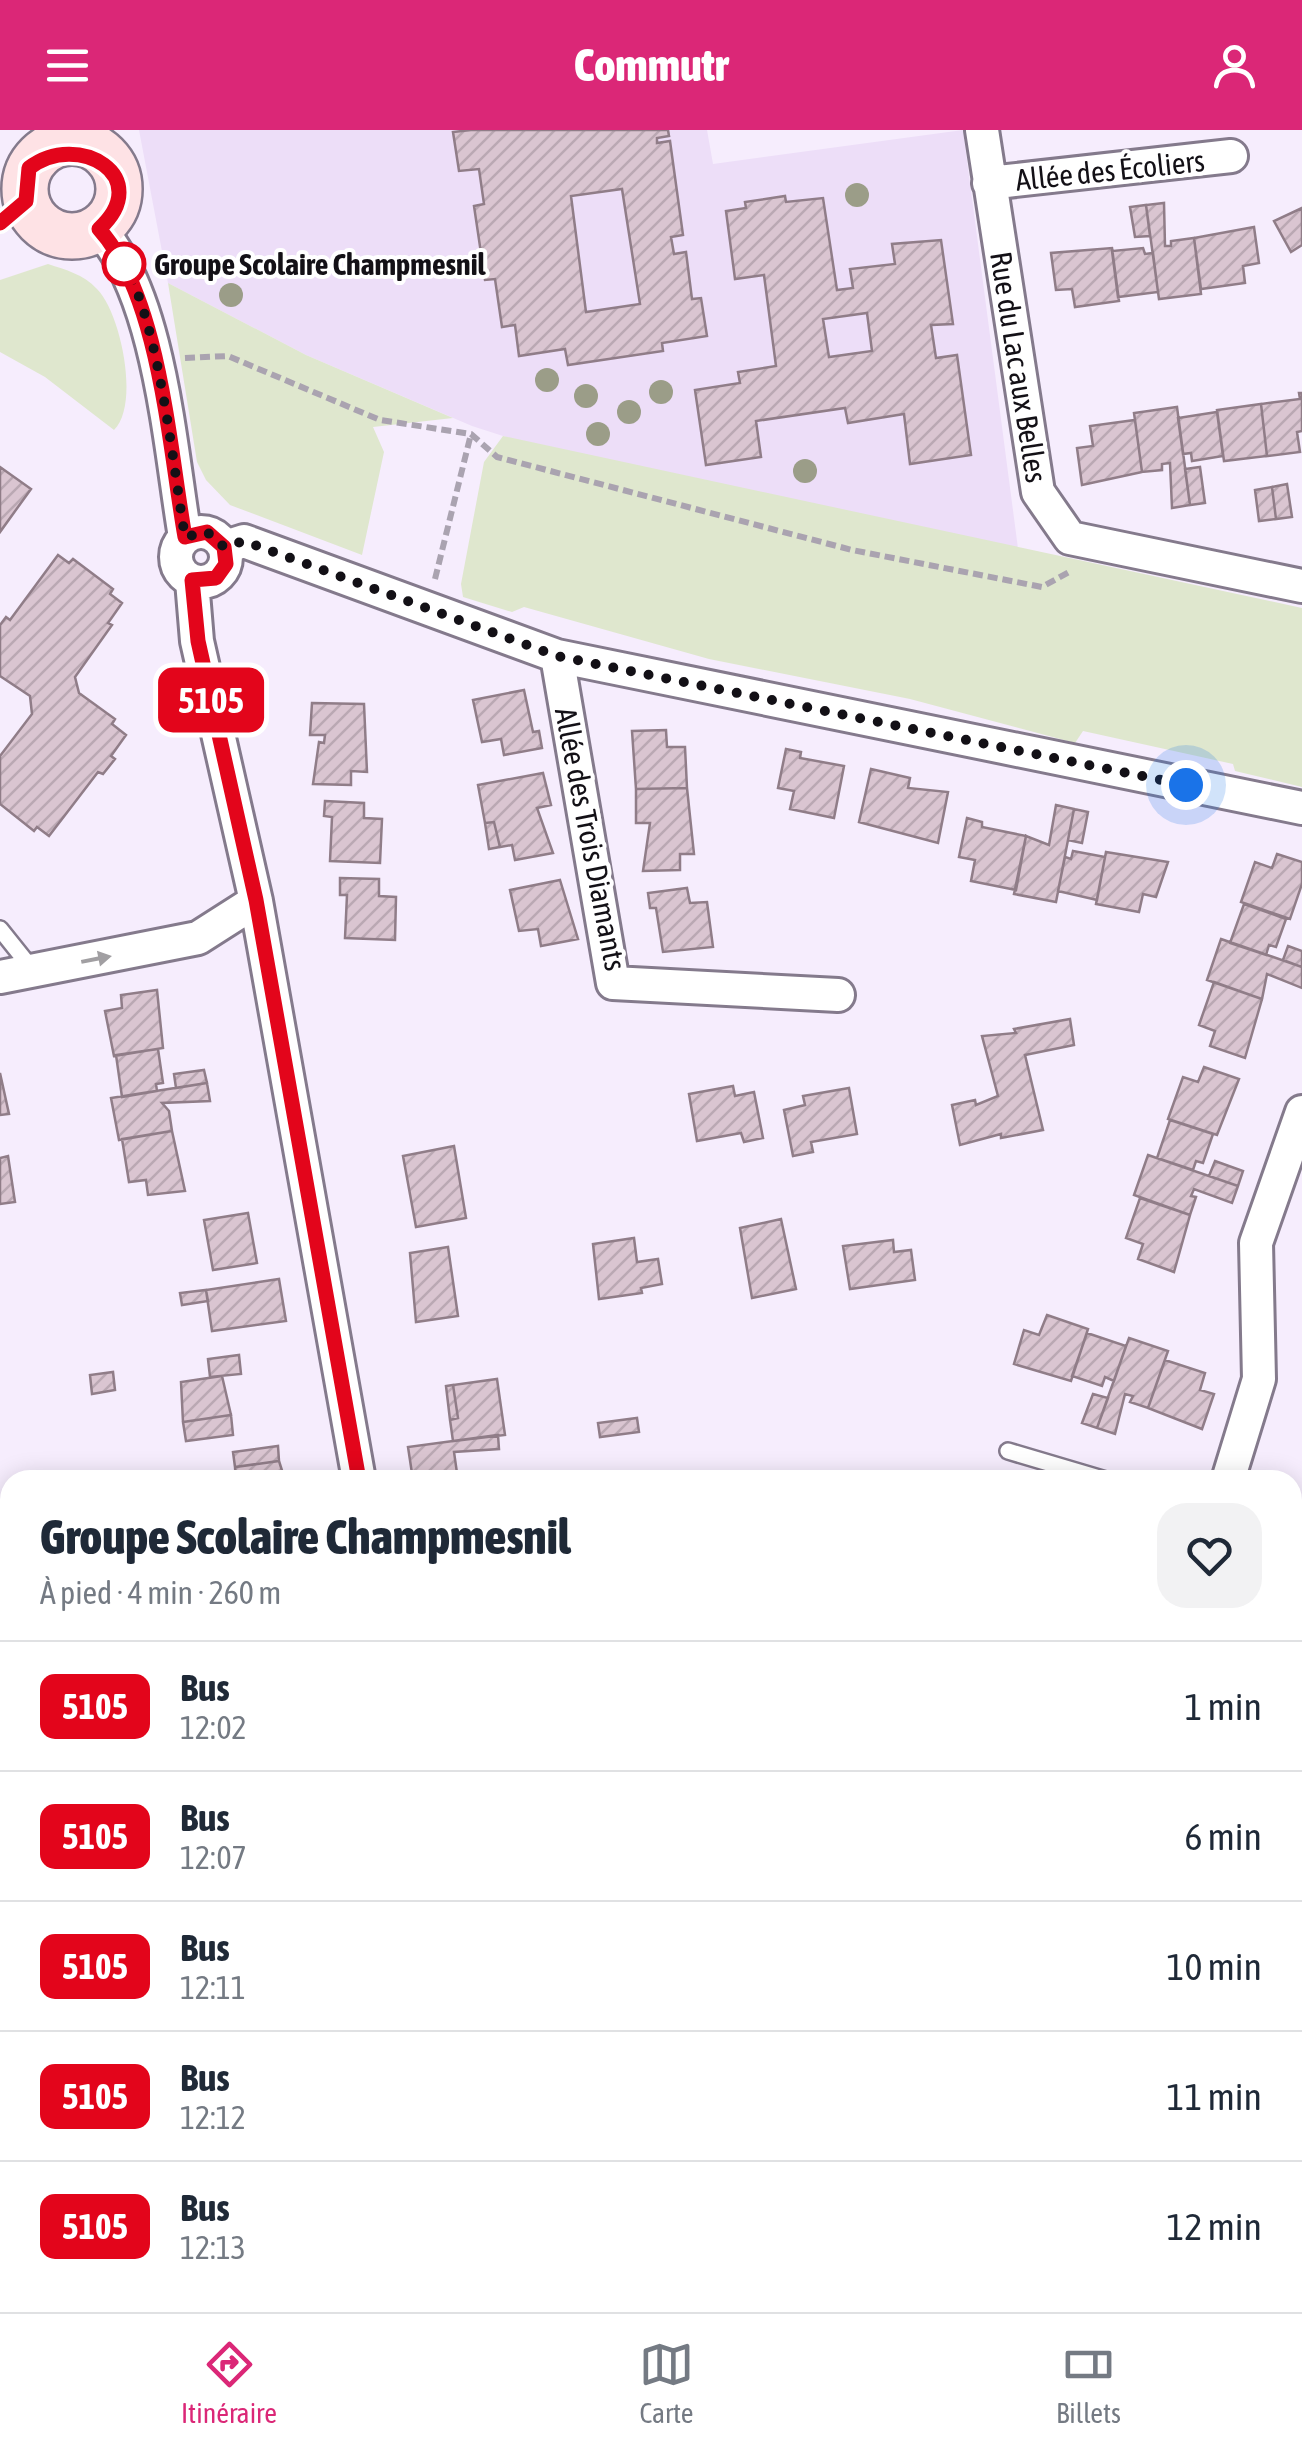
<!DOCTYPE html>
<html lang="fr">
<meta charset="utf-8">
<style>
:root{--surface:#fff;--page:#f2f2f3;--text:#1f2937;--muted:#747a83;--line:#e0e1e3;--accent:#db2777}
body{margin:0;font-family:"Asap Condensed",sans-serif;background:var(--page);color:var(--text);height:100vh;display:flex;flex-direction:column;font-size:38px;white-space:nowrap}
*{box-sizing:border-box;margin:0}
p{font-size:32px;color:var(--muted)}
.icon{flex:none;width:55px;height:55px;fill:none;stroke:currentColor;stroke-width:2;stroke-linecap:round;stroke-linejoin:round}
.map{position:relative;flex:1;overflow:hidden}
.drawer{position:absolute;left:0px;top:1340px;width:1302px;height:842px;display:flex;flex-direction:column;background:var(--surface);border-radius:30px 30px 0 0;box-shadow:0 5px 25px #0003}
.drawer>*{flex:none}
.badge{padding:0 20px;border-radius:15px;font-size:35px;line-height:65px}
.you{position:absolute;width:50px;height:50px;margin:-25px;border:8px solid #fff;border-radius:50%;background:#1a73e8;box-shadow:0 0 0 15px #1a73e833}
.map>.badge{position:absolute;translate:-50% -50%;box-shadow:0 0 0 5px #fff}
.round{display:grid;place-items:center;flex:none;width:105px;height:105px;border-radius:30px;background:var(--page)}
.headline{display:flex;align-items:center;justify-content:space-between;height:170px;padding:0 40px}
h1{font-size:48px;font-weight:800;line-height:75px}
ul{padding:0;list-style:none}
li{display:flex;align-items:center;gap:30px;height:130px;padding:0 40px;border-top:2px solid var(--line)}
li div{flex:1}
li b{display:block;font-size:38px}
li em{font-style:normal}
li .badge{min-width:110px;font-weight:700;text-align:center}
header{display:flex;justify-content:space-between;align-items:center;height:130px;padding:0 40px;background:var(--accent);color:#fff;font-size:45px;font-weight:800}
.menu{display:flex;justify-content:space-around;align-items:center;height:140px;border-top:2px solid var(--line);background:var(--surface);font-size:28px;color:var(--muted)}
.menu a{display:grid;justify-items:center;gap:5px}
.menu .on{color:var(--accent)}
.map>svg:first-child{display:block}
</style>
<header><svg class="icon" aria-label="menu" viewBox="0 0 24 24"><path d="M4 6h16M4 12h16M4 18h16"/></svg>Commutr<svg class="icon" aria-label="person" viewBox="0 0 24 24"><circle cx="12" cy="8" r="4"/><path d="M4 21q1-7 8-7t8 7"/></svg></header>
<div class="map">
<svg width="1302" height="2182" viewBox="0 0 1302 2182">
<defs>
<pattern id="building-hatch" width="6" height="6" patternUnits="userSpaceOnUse" patternTransform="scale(2.5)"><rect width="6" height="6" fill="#dac5d1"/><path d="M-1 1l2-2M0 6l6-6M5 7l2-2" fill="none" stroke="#baa8b3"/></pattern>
</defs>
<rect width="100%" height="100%" fill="#f6edfd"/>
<path fill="#eddef8" d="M139,0H707L713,34L963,0L1019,426L623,345L472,296L306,225L168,153Z"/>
<path fill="#dfe7ce" d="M48,134C66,140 83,144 97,159C121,183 140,275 114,300L45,247L0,222V150Z
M168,153L306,225L453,288L373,297L384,322L362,425L230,375L206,350L197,332Z
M503,306L1302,478V657L1235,641L1233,634L1083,601L1075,613L910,569L709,529L524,477L512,482L463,467L461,454L484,332Z"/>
<path fill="url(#building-hatch)" stroke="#907d88" stroke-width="2.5" fill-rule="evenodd" d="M471,0H668L669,6L657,8V13L670,11L683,105L671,107L674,124L686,122L692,169L701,168L707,206L662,213L663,221L568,235L565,219L519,226L515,195L502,197L495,149L485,150L474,76L484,74L479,39L459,41L453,2ZM622,59L640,174L586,182L571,66Z
M785,66L786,72L823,68L837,160L853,158L850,139L895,134L892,114L941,110L953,194L931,195L936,228L957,225L971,325L910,334L904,284L848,293L845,278L756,291L761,327L706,335L695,260L740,253L738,242L776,236L764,145L735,149L726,81L746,78L745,72ZM867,183L872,221L829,227L823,189Z
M1164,73L1165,116H1171V111L1194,108L1201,164L1159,169L1146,75Z
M1146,75L1150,106L1135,107L1130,77Z
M1302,78V115L1291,122L1274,91Z
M1254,97L1259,133L1243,136L1245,153L1201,159L1194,108Z
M1112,118L1119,171L1075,177L1072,159L1056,160L1051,123Z
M1143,118L1145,124L1153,123L1158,162L1118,167L1112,121Z
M1299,263H1302V301L1297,302L1300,322L1267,326L1261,274L1300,269Z
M1261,274L1267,326L1224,331L1217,280Z
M1177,277L1190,375L1172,378L1170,333L1162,334V340L1142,342L1134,283Z
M1217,282L1223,326L1192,331L1191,323L1183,324L1178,288Z
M1135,290L1142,342L1082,355L1077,318L1093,316L1090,296Z
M0,337L31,359L0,402Z
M1200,337L1205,373L1190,375L1185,339Z
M1287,354L1292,387L1276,389L1272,357Z
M1272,357L1276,389L1259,391L1255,360Z
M58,425L69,433L73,429L113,459L110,464L122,473L108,493L112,495L75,547L79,563L115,589L112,594L126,605L111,626L115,629L103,644L98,642L49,706L37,697L34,701L0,674V626L32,584L30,566L0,546V495L6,487L10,490Z
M524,560L533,602L539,601L542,618L504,625L501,609L482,612L473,570Z
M312,573L364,574L367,642L351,641V655L313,654L319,612L324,613L325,605H310Z
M666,600L667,617H685L687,658L636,659L632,601Z
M786,619L801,622L800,628L844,636L834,688L790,679L794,661L778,658Z
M871,639L910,648L908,658L948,662L938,713L859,692Z
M543,643L551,675L537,678L553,723L515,730L512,715L500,717L494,692L485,693L478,655Z
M687,658L694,724H680V740L643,741L650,693H636V659Z
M325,671L364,673V688L382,689L380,733L330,731L332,687L324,686Z
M1056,675L1074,679L1056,772L1014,764L1026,706L1049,715Z
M1074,679L1088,682L1082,713L1068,710Z
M967,688L982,692V697L1026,706L1016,760L971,751L975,730L959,727Z
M494,692L500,717L489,719L485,693Z
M1073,721L1105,727L1097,770L1058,761L1065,727L1071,729Z
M1106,722L1168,732L1156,767L1143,764L1139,782L1096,774Z
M1277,724L1302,732V754L1290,789L1241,772L1255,732L1272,738Z
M340,748L379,749V766L396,767L395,810L345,808L347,765H340Z
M560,750L578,809L541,816L538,799L519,801L510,760Z
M687,758L690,773L707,772L713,817L663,822L656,778H650L648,763Z
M1244,774L1286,789L1276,817L1269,815L1266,825L1230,813Z
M1221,809L1302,837V858L1267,844L1262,869L1207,850Z
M1288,816L1302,821V837L1283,830Z
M1214,852L1262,869L1245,928L1210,916L1215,901L1199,895Z
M157,860L163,918L114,926L105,881L122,878L121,865Z
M1070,889L1074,915L1025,925L1043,1000L1001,1008V1004L960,1015L952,975L975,970L976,975L998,966L982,906L1016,903L1014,899Z
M158,919L163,953L156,954L157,961L122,967L116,925Z
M1204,937L1239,949L1217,1005L1168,989L1183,947L1198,952Z
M204,940L207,953L176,958L174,944Z
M0,943L9,984L0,985Z
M207,953L210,971L162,973L169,981L172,1001L119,1010L111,968Z
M733,956L735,966L754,962L763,1008L744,1012L741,1003L697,1011L689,964Z
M849,958L857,1004L811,1012L813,1022L793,1026L784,980L805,975L803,966Z
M1170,990L1213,1004L1203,1033L1196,1031L1193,1040L1157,1028Z
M172,1001L185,1061L148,1065L146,1050L129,1052L122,1009Z
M454,1016L466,1088L416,1097L403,1026Z
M1148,1025L1238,1056L1232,1073L1194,1059L1191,1066L1196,1067L1190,1085L1134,1065Z
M8,1026L15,1072L0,1074V1028Z
M1215,1031L1243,1041L1238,1056L1209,1046Z
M1140,1068L1190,1085L1174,1142L1138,1129L1143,1114L1126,1108Z
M248,1083L257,1133L213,1140L204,1090Z
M781,1089L796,1159L752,1168L740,1098Z
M634,1108L637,1132L658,1129L662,1154L641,1158L642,1163L599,1169L593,1114Z
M893,1110L894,1122L911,1120L915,1150L850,1159L843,1116Z
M448,1117L458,1186L416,1192L410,1123Z
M279,1149L286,1191L212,1201L206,1160Z
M206,1160L208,1171L182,1175L180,1163Z
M1047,1185L1088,1199L1071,1251L1014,1234L1024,1200L1039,1205Z
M1087,1203L1126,1216L1114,1251L1105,1247L1102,1256L1072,1246Z
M1129,1208L1168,1221L1148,1278L1130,1272L1133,1266L1125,1264L1115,1304L1097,1298Z
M239,1225L241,1244L210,1247L208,1229Z
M1165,1230L1205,1243L1200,1260L1214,1264L1202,1299L1148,1278Z
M113,1242L115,1260L92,1264L90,1245Z
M222,1246L231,1285L183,1292L181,1252Z
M497,1249L505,1305L453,1311L450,1290L458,1288L453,1255Z
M453,1255L458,1288L450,1290L446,1256Z
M1093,1264L1108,1268L1097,1298L1082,1293Z
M231,1285L233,1305L186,1311L183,1292Z
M637,1288L639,1302L600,1307L598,1293Z
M498,1305L499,1319L454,1322L458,1350H413L408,1317Z
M278,1316L279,1331L235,1337L233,1322Z
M279,1331L285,1350H236L235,1337Z
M10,1537V1623L0,1624V1538Z
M1297,1809L1302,1811V1870L1292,1865V1817Z
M1292,1984L1301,1986L1302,2039L1292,2037Z
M300,2172H356L363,2182H308Z
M834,2172H932L873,2182H835Z
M1026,2172H1074L1072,2182H1025Z
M1167,2172H1237L1235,2182H1165Z"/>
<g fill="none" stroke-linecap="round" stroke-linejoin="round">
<g stroke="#847a8c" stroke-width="20">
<path id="lane" d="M0,799L32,839
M1008,1321L1106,1350"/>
</g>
<g stroke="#847a8c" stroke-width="38">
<path id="street" d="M982,0L1038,362L1070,408L1302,456
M989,53L1231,26
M99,99C160,166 170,318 185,407
M176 427a25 25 0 1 1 50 0a25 25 0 1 1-50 0Z
M225,417L244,411L557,526L1302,678
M192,451L197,511L256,771L359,1350
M557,526L613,853L838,865
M0,847L198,808L256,771
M1228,1350L1259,1249L1256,1113L1302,982
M1292,1915L1302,1918
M0,2168L10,2166"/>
</g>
<g stroke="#847a8c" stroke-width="50">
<path id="secondary" d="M25 59a47 47 0 1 1 94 0a47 47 0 1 1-94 0Z
M0,1736L10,1746
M528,2172L533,2182
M427,2182L431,2172"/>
</g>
<path stroke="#aaa3b0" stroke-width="6" stroke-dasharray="10 5" stroke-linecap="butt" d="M185,228L228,226L380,290L471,304L497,327L852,420L1042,457L1071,441
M435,449L471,304
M1088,2182L1090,2172"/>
<use href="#lane" stroke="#fff" stroke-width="15"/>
<use href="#street" stroke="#fff" stroke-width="32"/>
<use href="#secondary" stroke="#fee2e5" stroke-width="45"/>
</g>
<g fill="#9b9d88">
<circle cx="857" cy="65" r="12"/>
<circle cx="231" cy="165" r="12"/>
<circle cx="547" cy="250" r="12"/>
<circle cx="661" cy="262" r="12"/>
<circle cx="586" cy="266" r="12"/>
<circle cx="629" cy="282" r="12"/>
<circle cx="598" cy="304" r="12"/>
<circle cx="805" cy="341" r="12"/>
</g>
<defs><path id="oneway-solid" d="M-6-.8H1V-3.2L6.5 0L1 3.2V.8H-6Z" transform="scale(2.5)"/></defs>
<use fill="#a19fa2" href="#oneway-solid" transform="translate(96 829) rotate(-11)"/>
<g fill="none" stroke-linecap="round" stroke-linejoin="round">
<g stroke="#fff" stroke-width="22">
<path id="line" d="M0,93L26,71L29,38C78,0 156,47 99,99C160,166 169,317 185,407L207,402L224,417L226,434L216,448L192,450L198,511L256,770L359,1350"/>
</g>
<use href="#line" stroke="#e3051b" stroke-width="15"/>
<path stroke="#131016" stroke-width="10" stroke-dasharray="0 18" d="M124,134C159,192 173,336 185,407L207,402L224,417L244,411L557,526L1186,655"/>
</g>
<circle fill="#fff" stroke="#e3051b" stroke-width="5" cx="124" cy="134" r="20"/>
<g text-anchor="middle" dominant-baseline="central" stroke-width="8" stroke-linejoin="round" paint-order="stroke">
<g font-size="30" fill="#131016" stroke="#fff">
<text transform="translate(1110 40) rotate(-6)">Allée des Écoliers</text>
<text transform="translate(1019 237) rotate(81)">Rue du Lac aux Belles</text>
<text transform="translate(591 709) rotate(79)">Allée des Trois Diamants</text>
</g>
<g font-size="30" font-weight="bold" fill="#131016" stroke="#fff" text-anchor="start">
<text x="154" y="134">Groupe Scolaire Champmesnil</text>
</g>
</g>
</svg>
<div class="you" style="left:1186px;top:655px"></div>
<b class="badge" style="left:211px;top:570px;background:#e3051b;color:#fff">5105</b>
<section class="drawer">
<div class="headline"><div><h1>Groupe Scolaire Champmesnil</h1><p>À pied · 4 min · 260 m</p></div><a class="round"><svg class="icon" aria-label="heart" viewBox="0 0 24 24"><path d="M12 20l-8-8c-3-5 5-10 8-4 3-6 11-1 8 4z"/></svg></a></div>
<ul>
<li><span class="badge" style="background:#e3051b;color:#fff">5105</span><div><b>Bus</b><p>12:02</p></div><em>1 min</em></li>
<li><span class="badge" style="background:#e3051b;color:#fff">5105</span><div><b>Bus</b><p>12:07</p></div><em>6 min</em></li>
<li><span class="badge" style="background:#e3051b;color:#fff">5105</span><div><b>Bus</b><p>12:11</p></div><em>10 min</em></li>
<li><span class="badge" style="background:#e3051b;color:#fff">5105</span><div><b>Bus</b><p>12:12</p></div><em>11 min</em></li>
<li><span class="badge" style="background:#e3051b;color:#fff">5105</span><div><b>Bus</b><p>12:13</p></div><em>12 min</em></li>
</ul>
</section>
</div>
<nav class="menu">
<a class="on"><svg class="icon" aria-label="directions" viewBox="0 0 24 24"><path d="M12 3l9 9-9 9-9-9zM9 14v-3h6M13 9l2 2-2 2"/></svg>Itinéraire</a>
<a><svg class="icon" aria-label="map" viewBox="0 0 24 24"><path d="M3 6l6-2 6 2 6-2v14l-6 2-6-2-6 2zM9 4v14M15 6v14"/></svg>Carte</a>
<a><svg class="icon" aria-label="tickets" viewBox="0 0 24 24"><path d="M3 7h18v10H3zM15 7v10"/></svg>Billets</a>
</nav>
